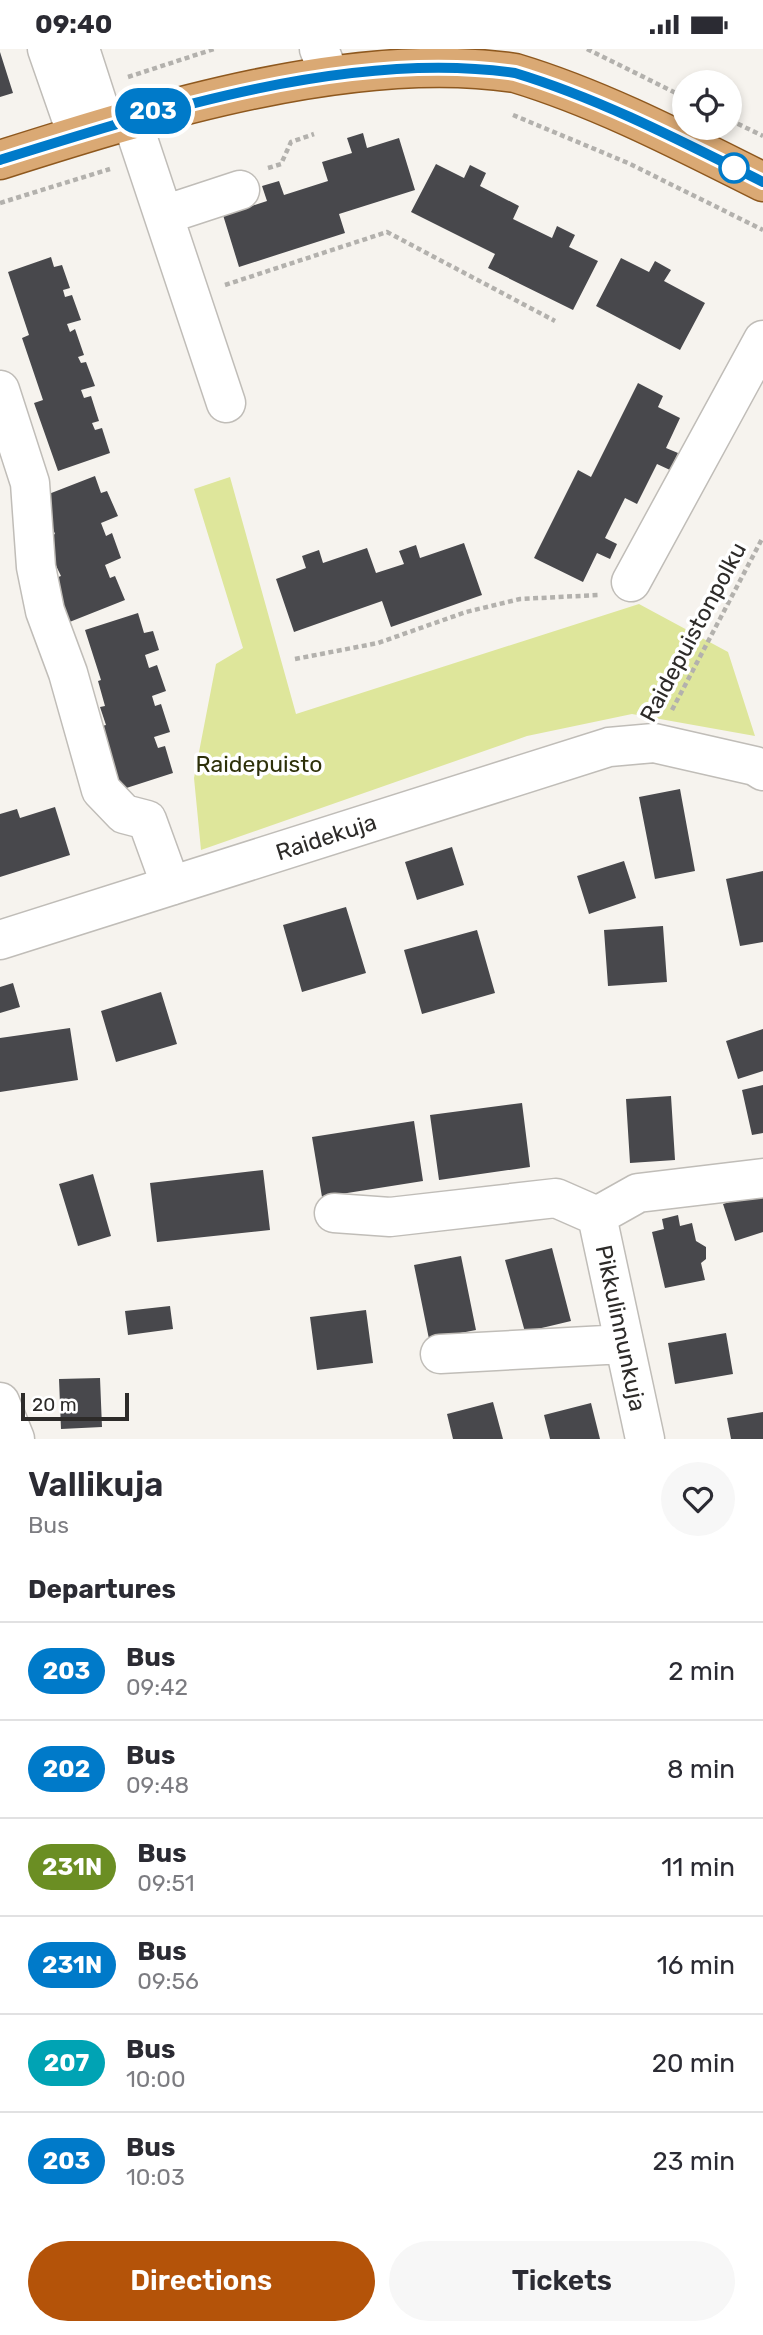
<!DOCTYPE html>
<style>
:root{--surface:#fff;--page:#f7f7f7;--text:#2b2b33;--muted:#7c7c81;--line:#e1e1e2;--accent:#b45309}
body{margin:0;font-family:Rubik,sans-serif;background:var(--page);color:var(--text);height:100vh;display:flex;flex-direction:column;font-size:26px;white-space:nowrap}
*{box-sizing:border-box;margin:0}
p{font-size:23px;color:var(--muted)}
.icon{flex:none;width:38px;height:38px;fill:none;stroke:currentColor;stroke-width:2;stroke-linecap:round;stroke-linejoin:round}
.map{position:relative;height:1390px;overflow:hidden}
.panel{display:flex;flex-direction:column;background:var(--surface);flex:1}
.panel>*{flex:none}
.badge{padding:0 14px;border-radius:23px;font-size:24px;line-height:46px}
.tools{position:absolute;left:672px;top:21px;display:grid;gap:14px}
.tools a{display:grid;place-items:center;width:70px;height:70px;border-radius:50%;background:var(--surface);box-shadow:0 4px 10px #0003;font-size:35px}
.scale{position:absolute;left:21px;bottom:18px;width:108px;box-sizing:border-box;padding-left:7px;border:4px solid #2d2b29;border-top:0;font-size:19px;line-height:24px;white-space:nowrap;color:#2d2b29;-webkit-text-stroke:5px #fff;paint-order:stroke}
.map>.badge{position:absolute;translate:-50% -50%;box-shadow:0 0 0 4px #fff}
h2{padding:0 28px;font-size:26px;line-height:63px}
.round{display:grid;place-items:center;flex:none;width:74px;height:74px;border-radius:37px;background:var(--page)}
.head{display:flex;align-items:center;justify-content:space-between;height:119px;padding:0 28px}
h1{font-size:33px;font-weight:600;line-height:52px}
.primary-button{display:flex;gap:14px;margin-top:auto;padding:14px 28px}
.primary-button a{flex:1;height:80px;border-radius:42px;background:var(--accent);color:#fff;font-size:28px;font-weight:600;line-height:80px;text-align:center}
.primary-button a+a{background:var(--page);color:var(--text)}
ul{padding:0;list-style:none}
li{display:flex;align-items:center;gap:21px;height:98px;padding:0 28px;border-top:2px solid var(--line)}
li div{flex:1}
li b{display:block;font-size:26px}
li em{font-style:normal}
li .badge{min-width:77px;font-weight:700;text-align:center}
.status{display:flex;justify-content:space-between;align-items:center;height:49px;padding:0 35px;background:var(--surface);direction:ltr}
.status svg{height:19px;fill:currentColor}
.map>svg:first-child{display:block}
</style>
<div class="status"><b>09:40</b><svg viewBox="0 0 49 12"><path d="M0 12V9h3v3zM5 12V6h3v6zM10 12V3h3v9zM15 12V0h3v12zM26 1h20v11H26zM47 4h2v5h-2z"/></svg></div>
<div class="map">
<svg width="763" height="1390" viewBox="0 0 763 1390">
<rect width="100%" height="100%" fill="#f6f3ee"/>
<path fill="#dee69b" d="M230,428L296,665L639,555L728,603L755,687L632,665L527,687L201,801L194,729L216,615L243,599L194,440Z"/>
<path fill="#48484c" d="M0,3L13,44L0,48Z
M363,84L367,99L399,89L415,141L339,165L345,184L239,218L223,166L267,152L262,137L279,132L284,146L328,132L322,113L352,104L347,89Z
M436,115L464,129L470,116L486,124L480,137L519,157L513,170L552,189L557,177L575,186L569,198L598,212L573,261L488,219L495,205L411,163Z
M51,208L54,218L62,216L70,239L63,241L65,248L72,246L81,271L67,275L70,283L75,280L84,306L78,308L81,314L86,313L95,337L81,341L84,349L91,347L99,372L92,374L95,381L102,379L110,404L58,422L34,354L43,351L22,289L29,286L8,223Z
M621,209L649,223L655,212L671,221L664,232L705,254L680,301L596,257Z
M638,334L663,347L658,358L680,369L666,399L678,404L670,421L657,415L637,455L625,449L605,489L617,495L610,510L597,504L583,533L534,509L578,421L591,428Z
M95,427L101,444L107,442L118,467L101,474L106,487L112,484L121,509L105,516L110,529L115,527L125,551L67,574L47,532L61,527L43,490L55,485L41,448Z
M464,494L482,546L391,578L382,552L294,583L276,530L306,519L302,507L319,501L323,514L367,499L376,524L404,515L399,502L416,496L420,509Z
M138,564L144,584L153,582L159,601L145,606L149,619L157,616L166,642L152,647L155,657L161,655L170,683L154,688L158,699L165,697L173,724L114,743L102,677L106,676L100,658L105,657L98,632L101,631L85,581Z
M680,740L695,822L655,830L639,748Z
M55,758L70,806L0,828V765L17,760L20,769Z
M452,798L464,836L417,851L405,813Z
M624,812L636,849L589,865L577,827Z
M763,822V893L740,897L726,830Z
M346,858L366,924L302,943L283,876Z
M663,877L667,933L608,937L604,881Z
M477,881L495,944L422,965L404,901Z
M13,934L20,958L0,964V938Z
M161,943L177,995L116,1013L101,962Z
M70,979L78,1031L0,1043V989Z
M763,980V1022L738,1030L726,992Z
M763,1036V1084L752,1086L742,1041Z
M671,1047L675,1111L630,1114L626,1050Z
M522,1054L530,1118L439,1131L430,1066Z
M414,1072L423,1132L322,1148L312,1088Z
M263,1121L270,1181L157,1193L150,1134Z
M93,1125L111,1187L78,1197L59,1135Z
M763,1142V1183L735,1192L723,1155Z
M678,1166L680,1177L692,1174L696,1192L706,1198V1210L701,1214L705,1231L665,1239L652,1183L664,1180L662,1170Z
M552,1199L571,1272L525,1283L505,1211Z
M461,1207L476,1281L429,1290L414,1216Z
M170,1257L173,1280L128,1286L125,1262Z
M366,1261L373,1314L317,1321L310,1268Z
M726,1284L733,1325L675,1335L668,1294Z
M100,1329L102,1378L61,1380L59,1330Z
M493,1353L503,1390H453L447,1365Z
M591,1354L600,1390H550L544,1366Z
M763,1363V1390H731L727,1369Z"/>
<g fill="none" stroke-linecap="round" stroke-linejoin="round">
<g stroke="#c0bdb8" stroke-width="41">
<path id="minor" d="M47,0L77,86
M80,0L105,77
M319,0L325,15
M131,69L226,354
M164,166L240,141
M0,341L30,434L36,518L45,562L68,624L101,741L124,765L147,771L171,837
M631,533L763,291
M0,891L609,698L654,694L755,717L763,722
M334,1164L390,1168L556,1149L597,1167
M597,1167L645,1390
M597,1167L638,1144L763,1129
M440,1305L624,1295
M0,1353L15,1390"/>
</g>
<g stroke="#8e581e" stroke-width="41">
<path id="major" d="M0,111C154,62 354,0 515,24C601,50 683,93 763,133"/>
</g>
<path stroke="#b3b1ad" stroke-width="4.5" stroke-dasharray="5 3.5" stroke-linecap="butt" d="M587,0L684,48
M128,28L214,0
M513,66L628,114L763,181
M730,71L763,87
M268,119L281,115L291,93L314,85
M0,154L110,120
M225,236L387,183L555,272
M295,610L378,594L466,563L520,550L598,546
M672,661L763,488"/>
<use href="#minor" stroke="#fff" stroke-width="38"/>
<use href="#major" stroke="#daa974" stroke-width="38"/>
</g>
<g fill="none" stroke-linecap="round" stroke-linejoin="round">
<g stroke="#fff" stroke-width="16">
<path id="line" d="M0,111C156,62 351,0 515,24C601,50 683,93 763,133"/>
</g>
<use href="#line" stroke="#007ac9" stroke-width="10"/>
</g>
<circle fill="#fff" stroke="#007ac9" stroke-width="3.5" cx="734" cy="119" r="14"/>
<g text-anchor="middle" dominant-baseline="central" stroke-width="7" stroke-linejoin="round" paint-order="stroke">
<g font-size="23" fill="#2d2b29" stroke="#fff">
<text transform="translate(693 583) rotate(-62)">Raidepuistonpolku</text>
<text transform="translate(326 788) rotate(-18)">Raidekuja</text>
<text transform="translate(621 1279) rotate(78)">Pikkulinnunkuja</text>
</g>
<g font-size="23" fill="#2d3009" stroke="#fff">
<text x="259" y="715">Raidepuisto</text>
</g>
</g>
</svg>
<div class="tools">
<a><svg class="icon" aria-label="locate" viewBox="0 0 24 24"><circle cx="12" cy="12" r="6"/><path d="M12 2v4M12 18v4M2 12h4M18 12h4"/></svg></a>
</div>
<div class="scale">20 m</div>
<b class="badge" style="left:153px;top:62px;background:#007ac9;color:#fff">203</b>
</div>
<section class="panel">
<div class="head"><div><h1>Vallikuja</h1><p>Bus</p></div><a class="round"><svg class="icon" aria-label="heart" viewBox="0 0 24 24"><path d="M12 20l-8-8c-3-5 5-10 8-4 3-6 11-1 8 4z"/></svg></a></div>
<h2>Departures</h2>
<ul>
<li><span class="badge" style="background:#007ac9;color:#fff">203</span><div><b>Bus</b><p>09:42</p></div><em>2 min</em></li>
<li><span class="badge" style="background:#007ac9;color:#fff">202</span><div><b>Bus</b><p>09:48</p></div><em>8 min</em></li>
<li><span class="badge" style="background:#6b8e23;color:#fff">231N</span><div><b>Bus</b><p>09:51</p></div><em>11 min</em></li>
<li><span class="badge" style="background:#007ac9;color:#fff">231N</span><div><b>Bus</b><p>09:56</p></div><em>16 min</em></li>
<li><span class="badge" style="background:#00a3b4;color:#fff">207</span><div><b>Bus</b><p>10:00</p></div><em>20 min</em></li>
<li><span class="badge" style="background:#007ac9;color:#fff">203</span><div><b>Bus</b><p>10:03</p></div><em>23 min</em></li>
</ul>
<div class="primary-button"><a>Directions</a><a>Tickets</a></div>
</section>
